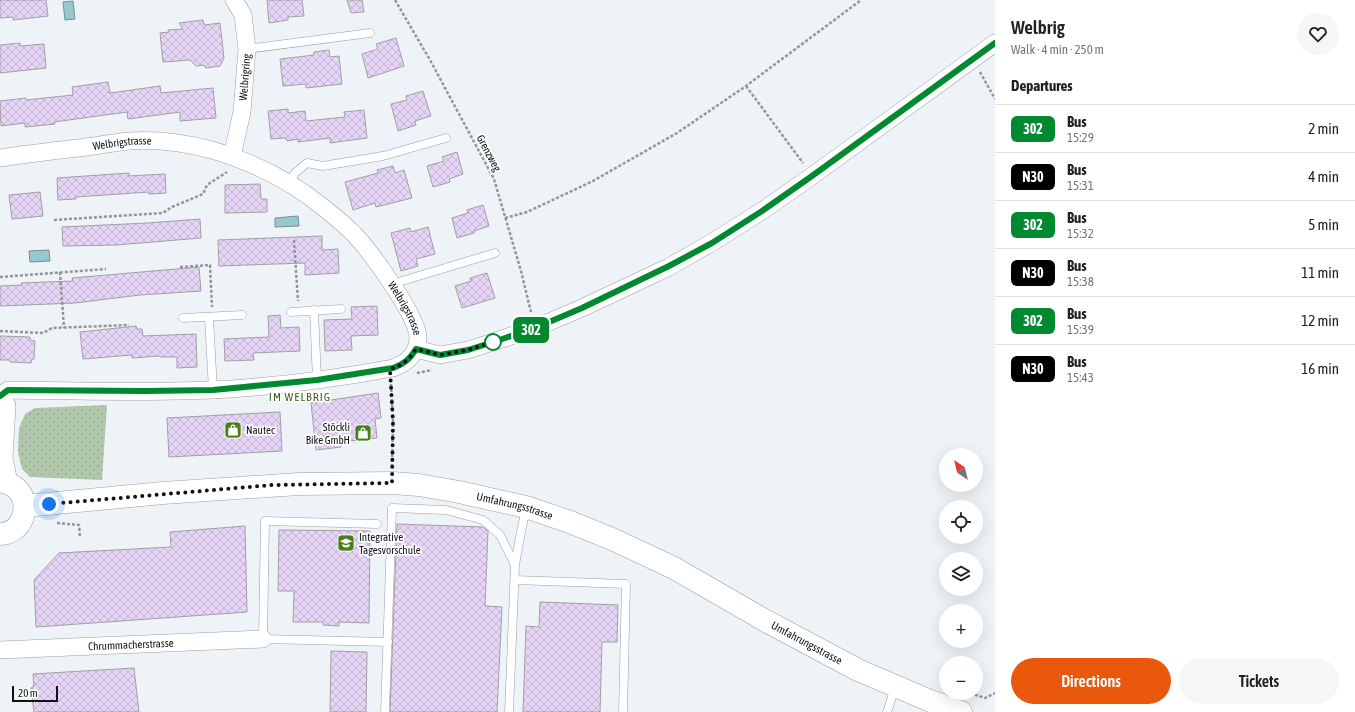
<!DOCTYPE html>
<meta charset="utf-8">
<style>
:root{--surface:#fff;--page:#f6f6f6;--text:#202124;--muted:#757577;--line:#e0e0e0;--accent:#ea580c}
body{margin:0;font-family:"Asap Condensed",sans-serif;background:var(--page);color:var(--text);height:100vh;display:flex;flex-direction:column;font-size:15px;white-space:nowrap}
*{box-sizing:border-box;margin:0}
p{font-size:13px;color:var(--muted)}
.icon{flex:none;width:22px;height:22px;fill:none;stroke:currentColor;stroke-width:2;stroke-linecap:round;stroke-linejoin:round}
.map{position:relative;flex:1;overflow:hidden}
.side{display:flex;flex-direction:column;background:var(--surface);width:360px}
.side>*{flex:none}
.badge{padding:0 8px;border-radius:6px;font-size:14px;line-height:26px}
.needle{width:26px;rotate:325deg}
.tools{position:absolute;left:939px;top:448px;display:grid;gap:8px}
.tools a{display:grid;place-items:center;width:44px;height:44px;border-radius:50%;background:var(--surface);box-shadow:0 4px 16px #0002;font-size:20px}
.scale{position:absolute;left:12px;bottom:10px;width:46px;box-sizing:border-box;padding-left:4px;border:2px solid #101213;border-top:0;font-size:11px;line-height:14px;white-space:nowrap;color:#101213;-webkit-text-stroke:3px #fff;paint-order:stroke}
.you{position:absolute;width:20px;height:20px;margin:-10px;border:3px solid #fff;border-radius:50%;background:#1a73e8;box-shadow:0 0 0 6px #1a73e833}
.map>.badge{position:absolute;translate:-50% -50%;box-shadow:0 0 0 2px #fff}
h2{padding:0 16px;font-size:15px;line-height:36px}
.round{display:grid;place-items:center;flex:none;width:42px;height:42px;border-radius:21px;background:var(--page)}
.overview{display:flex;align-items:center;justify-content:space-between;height:68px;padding:0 16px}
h1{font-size:19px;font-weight:600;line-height:30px}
.action{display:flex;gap:8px;margin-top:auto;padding:8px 16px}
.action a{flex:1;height:46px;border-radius:24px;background:var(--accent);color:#fff;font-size:16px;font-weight:600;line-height:46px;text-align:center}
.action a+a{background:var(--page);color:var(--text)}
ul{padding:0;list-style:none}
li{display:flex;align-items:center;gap:12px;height:48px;padding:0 16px;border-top:1px solid var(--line)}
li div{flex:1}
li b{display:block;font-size:15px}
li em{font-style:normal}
li .badge{min-width:44px;font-weight:700;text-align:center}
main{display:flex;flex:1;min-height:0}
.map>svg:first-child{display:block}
</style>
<main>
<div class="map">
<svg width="995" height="712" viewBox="0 0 995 712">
<defs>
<pattern id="grass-dots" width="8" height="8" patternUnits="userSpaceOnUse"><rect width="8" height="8" fill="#b0c7ab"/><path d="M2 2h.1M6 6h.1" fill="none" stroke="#96aa92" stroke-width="1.8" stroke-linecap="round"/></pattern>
<pattern id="building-cross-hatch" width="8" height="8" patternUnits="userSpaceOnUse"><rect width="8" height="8" fill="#e6d4f6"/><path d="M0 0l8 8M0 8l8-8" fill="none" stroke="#c4b5d2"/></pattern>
</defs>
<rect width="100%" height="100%" fill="#eef3f7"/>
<path fill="url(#grass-dots)" d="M107,405L102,480L30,477L22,469L18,452L19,428L25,414L35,408Z"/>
<path fill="#98c7cf" stroke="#6f9197" d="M73,1L75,19L65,20L63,2Z
M298,216L299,226L275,227V218Z
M49,250L50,261L30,262L29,251Z"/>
<path fill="url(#building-cross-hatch)" stroke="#a19fa3" d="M0,0H46L48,16L13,20V17L0,18Z
M267,0H302L304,16L288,17V20L269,23Z
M347,0H362L364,12L351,13Z
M203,20L204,25L220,23L224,58L220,66L206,68L204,65L196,66L190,60L163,62L160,33L169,32L168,30L183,29L179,23Z
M396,38L404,66L368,78L362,54L378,49L376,44Z
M20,43V46L44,44L46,68L0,73V45Z
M329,50L330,57L339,56L342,84L306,88V84L283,86L280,59L314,55V52Z
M108,82L110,93L160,86L161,93L213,88L216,118L180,121V112L128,119L127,112L54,122L55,124L25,127V123L1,126L0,101L26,98V100L73,95L72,87Z
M423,91L431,116L415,121L416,125L398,131L391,104L407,100L406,96Z
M288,109V113L305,111L306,121L345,117L344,112L364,110L367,138L330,143V138L298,142V139L287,141L286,138L271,139L268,111Z
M457,152L463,174L449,179L450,182L433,187L427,166L444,161L442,157Z
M393,166L395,173L404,170L412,198L376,207L375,203L353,210L345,182L378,173L377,170Z
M129,173V176L165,174L166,193L149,194V192L76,197V199L58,200L57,178Z
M260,184L261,199H267V212L225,213V185Z
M40,192L43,216L12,219L9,195Z
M483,205L489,226L474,231V233L457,238L452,218L468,213L467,210Z
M200,219L201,238L116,245L63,246L62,227L148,223Z
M428,227L435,254L416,259L418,266L401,271L391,233L410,228L411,232Z
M322,236V250L338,249L339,273L305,275V263L219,266L218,240Z
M199,267L201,291L140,295L75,303L0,306V286L22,285L21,283L73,281L72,278Z
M487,273L495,298L462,308L455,286L471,281L470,278Z
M377,306L378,335L351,336L352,350L325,351L324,320L352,319L351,307Z
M280,315L281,328L299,327L300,351L253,353L254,360L225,361L224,339L269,337L268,316Z
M136,326L137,329H142L143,336L196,334L197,367L177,368V357H160V356L132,358V355L83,359L80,332Z
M0,336L30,337V340L35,341L34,359H32L31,363L10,362V360H0Z
M378,393L381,418L375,419L377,438L340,442L341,447L316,450L311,403Z
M280,412L282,451L169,457L167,418Z
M397,524L483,527L488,531L485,606L502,607L497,712H390Z
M245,526L247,612L36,627L34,580L59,553L171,547L170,532Z
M279,530L370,531L369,623L339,622V626L323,625V622H293L294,591H278Z
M540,602L618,605L617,642H602L600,712H523L526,626L539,627Z
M331,651L367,652L366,712H330Z
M134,668L139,712H34L31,688L34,685L33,674Z"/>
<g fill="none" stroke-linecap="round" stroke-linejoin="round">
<g stroke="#9a9ea1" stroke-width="9">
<path id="service" d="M247,49L370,33
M289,184L295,173L307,163L323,166L383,156L446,138
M392,284L495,253
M314,310L317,380
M291,312L341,309
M183,318L242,315
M209,318L213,390
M377,524L265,521L263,639L388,642
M515,580L626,584L623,712
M385,712L392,508L446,510L483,520L500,535L515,565
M509,712L515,565L520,537L526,508
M887,712L895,688"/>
</g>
<g stroke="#9a9ea1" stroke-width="18">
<g id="minor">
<path id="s1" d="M232,156L242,112L247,49L243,15L234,0"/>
<path id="s2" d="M0,158C26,154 52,151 78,148C95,146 112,143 129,141C156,139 186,143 212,150C253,162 291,181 324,208C334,216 345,225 354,234C370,251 418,316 418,338C418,353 407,363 393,368C334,379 272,387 212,390C144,393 76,391 8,390L0,396"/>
<path d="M416,349L440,355L468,350L493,342L535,328L582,308L669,267L711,243L762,211L812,176L995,43"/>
<path d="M0,399L7,405L4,458L9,483"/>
<path id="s3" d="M0,650L263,639"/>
</g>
</g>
<g stroke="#9a9ea1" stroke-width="23">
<g id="secondary">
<path d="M0,481C6,483 12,484 17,489C32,504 23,534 0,534"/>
<path id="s4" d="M25,506L163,493L299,484L392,483L419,485L459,492L526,507L570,522L612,539L674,568L766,621L858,670L928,700L961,712"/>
</g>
</g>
<path stroke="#929699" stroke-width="2.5" stroke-dasharray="3 2" stroke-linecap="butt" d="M395,0L430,60L494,179L521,271L531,312
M980,72L995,99
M746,86L803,163
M505,218L527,212L593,181L677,133L746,86L861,0
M54,220L163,213L172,207L203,194L207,185L227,172
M294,240L298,301
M180,267L210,265L212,307
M60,272L64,328
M0,277L106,269
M0,331L43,333L52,328L129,325
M417,373L432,370
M391,384L393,422L392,465
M57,523L79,525L80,538
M970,693L985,698L995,693"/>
<use href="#service" stroke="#fff" stroke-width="8"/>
<use href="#minor" stroke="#fff" stroke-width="17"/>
<use href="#secondary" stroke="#fff" stroke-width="22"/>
</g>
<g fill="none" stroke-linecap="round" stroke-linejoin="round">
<g stroke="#fff" stroke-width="9">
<path id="line" d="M0,396L8,390L147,391L213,390L317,380L393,368C404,364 410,359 416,349L440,355L468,350L493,342L535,328L582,308L669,266L712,243L762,211L812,176L995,43"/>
</g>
<use href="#line" stroke="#00892f" stroke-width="6"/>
<path stroke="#101213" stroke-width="4" stroke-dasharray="0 7.2" d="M49,504L272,485L392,483L393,422L390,369C402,366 409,360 416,349L440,355L468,350L493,342"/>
</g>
<defs>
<g id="shop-square" transform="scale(0.9)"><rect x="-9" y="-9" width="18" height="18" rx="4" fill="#46801b" stroke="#fff"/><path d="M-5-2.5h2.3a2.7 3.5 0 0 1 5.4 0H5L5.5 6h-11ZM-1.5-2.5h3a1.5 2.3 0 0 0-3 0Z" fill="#fff"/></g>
<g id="school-square" transform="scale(0.9)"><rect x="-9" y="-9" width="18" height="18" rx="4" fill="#46801b" stroke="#fff"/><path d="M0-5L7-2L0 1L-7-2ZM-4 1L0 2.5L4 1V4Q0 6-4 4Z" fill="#fff"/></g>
</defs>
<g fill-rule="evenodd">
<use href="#shop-square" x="233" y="430"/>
<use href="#shop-square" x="363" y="433"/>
<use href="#school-square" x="346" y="543"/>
</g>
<circle fill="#fff" stroke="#00892f" stroke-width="2" cx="493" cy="342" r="8"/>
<g text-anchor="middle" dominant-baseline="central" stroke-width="3.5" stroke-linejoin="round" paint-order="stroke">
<g font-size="11" fill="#101213" stroke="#fff">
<text stroke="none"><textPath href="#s1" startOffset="80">Welbrigring</textPath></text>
<text stroke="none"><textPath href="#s2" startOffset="123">Welbrigstrasse</textPath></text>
<text transform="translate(489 153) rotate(62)">Grenzweg</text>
<text stroke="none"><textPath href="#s2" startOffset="471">Welbrigstrasse</textPath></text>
<text stroke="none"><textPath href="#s4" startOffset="493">Umfahrungsstrasse</textPath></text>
<text stroke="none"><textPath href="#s4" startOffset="817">Umfahrungsstrasse</textPath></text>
<text stroke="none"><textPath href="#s3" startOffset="131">Chrummacherstrasse</textPath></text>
</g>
<g font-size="11" fill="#101213" stroke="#fff" text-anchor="start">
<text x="350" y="427" text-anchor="end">Stöckli<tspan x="350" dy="13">Bike GmbH</tspan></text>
<text x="246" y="430">Nautec</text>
<text x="359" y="537">Integrative<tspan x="359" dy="13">Tagesvorschule</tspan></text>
</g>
<g font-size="12" letter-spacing="1" fill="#3c6224" stroke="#fff">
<text x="300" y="397">IM WELBRIG</text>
</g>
</g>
</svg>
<div class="tools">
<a><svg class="needle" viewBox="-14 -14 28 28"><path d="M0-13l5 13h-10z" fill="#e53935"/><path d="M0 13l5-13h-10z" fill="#757577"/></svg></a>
<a><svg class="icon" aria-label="locate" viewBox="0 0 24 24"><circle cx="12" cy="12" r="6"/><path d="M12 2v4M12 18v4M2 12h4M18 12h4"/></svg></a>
<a><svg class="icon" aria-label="layers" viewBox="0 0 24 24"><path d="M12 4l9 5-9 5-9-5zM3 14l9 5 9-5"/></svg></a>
<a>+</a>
<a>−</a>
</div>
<div class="scale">20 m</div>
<div class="you" style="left:49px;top:504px"></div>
<b class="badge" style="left:531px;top:330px;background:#00892f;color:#fff">302</b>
</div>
<section class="side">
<div class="overview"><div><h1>Welbrig</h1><p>Walk · 4 min · 250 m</p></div><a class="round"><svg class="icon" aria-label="heart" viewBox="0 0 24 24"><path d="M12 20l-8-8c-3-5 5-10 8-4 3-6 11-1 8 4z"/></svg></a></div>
<h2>Departures</h2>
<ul>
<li><span class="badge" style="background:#00892f;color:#fff">302</span><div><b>Bus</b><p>15:29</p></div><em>2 min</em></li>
<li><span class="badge" style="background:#000;color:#fff">N30</span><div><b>Bus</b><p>15:31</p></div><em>4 min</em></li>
<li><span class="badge" style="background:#00892f;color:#fff">302</span><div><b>Bus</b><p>15:32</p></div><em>5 min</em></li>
<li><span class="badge" style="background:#000;color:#fff">N30</span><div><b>Bus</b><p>15:38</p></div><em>11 min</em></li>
<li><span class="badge" style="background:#00892f;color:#fff">302</span><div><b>Bus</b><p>15:39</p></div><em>12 min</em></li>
<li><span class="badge" style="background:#000;color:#fff">N30</span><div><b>Bus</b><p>15:43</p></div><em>16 min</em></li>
</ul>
<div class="action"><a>Directions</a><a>Tickets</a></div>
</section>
</main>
